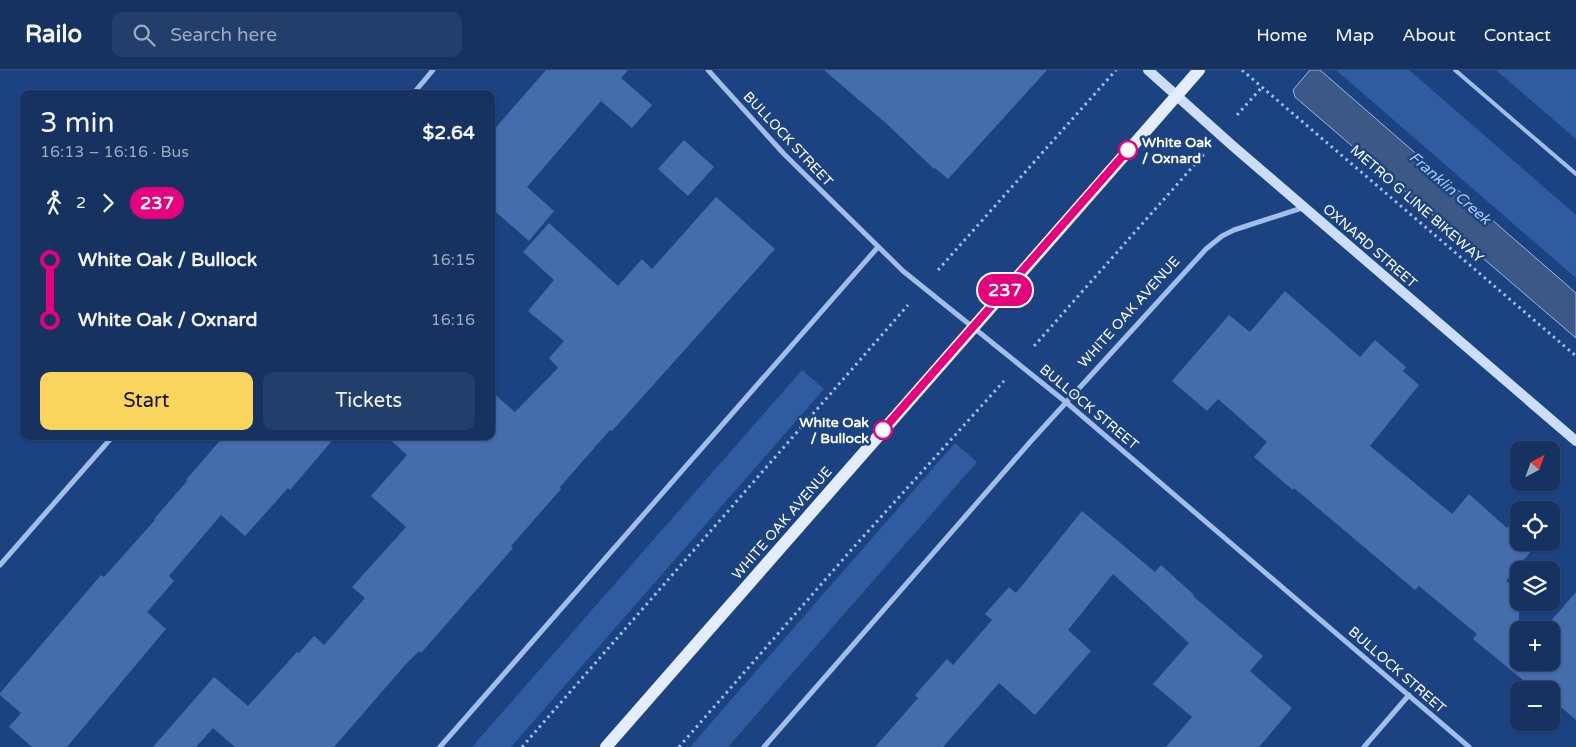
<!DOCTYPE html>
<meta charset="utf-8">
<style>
:root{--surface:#153261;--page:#223e6a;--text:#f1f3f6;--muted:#9daabd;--line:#344d76;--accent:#fad55e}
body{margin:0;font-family:"Varela Round",sans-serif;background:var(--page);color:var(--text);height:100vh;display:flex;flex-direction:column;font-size:19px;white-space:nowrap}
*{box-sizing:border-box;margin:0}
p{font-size:16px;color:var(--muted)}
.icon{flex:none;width:28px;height:28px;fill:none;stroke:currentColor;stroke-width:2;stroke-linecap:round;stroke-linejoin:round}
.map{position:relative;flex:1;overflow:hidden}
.details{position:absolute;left:20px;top:20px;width:475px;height:350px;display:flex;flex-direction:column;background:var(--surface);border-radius:10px;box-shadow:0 1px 4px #0004,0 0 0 1px var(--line)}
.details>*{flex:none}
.badge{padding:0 10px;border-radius:16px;font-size:18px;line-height:32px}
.needle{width:32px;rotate:41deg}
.tools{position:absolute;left:1510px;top:371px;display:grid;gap:10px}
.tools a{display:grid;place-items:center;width:50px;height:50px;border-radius:10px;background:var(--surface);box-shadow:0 1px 4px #0004,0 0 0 1px var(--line);font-size:25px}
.map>.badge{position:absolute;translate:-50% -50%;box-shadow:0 0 0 2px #fff}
.legs{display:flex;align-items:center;gap:8px;height:55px;padding:0 20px;font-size:16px}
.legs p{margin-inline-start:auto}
.summary{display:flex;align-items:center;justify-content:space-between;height:85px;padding:0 20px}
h1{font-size:28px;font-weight:600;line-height:38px}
.action{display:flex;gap:10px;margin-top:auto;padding:10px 20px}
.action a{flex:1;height:58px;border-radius:10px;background:var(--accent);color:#111;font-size:20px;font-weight:600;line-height:58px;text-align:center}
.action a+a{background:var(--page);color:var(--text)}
ul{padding:0 20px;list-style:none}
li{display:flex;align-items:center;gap:18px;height:60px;font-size:19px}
li i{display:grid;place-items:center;width:8px;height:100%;margin:0 6px;background:currentColor}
li i::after{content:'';width:12px;height:12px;margin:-6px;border:4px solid;border-radius:50%;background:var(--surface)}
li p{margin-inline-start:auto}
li:first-child i{background:linear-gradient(#0000 50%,currentColor 0)}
li:last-child i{background:linear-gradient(currentColor 50%,#0000 0)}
header{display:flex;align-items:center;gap:30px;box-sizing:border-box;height:70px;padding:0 25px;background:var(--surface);border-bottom:1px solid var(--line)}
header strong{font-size:24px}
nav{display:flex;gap:28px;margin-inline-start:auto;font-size:18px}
.search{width:350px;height:45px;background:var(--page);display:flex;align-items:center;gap:12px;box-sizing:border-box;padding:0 18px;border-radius:10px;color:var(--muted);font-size:19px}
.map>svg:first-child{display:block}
</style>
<header>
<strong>Railo</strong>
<div class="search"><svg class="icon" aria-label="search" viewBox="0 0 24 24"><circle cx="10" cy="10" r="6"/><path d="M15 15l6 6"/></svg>Search here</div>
<nav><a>Home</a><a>Map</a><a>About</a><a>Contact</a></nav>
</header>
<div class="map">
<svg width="1576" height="677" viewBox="0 0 1576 677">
<rect width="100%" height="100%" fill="#1c4381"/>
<path fill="#2f5ca0" d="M1336,0H1409L1576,145V208Z
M1496,0H1576V69Z
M802,300L824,319L511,677H472Z
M955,373L977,392L728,677H690Z"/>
<path fill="#3b5886" stroke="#94b8ec" d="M1310,0H1320L1576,223V268L1295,27L1293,20Z"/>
<path fill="#446dab" d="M546,0H628L621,8L652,35L632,58L601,31L527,117L554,141L529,171L491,138V63Z
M824,0H1047L948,109L935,98L934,99L888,55Z
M684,70L714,97L688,126L658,99Z
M716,127L775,179L612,361L610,360L560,417L561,419L511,476L513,478L421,583L419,581L406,594L334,677H235L213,658L196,677H153L214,607L248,636L297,582L299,583L314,566L324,575L365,528L352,517L406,457L371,426L407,385L386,366H491V321L515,342L558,298L549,288L564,271L528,241L554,210L523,182L549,153L618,216L642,189L652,199Z
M1285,221L1360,287L1375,270L1406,297L1403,301L1419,315L1370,376L1452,444L1469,424L1507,458L1519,445V472H1539L1506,511L1519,521V592H1551V560H1543L1576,522V650L1554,631L1551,633V620H1535L1473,569L1477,564L1419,516L1415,520L1294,418L1293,420L1254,387L1267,372L1218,329L1207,341L1172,311L1229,245L1250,262Z
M224,366H336L290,420L288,418L245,466L221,445L169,506L174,511L147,542L166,559L67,677H32L9,657L21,643L0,625V623L101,505L104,507L155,450L154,449L187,411L186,410Z
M1082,441L1155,502L1161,495L1194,525L1193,526L1263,586L1250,601L1292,638L1259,677H1166L1192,647L1153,614L1189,573L1113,504L1068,560L1091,581L1035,645L999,613L943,677H875L918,628L915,625L947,589L953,595L992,550L985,544L1009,517L1016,523Z"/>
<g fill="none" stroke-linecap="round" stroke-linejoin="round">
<path stroke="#a1beea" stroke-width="3" stroke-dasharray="2.5 4" stroke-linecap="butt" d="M1242,0L1576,286
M1237,45L1263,16
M938,200L1116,0
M1034,276L1204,84
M522,677L908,235
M679,677L852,479L1004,311"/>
<path stroke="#a1beea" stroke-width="4" d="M1455,0L1576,104"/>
<path stroke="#a1beea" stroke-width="5" d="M708,0L784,84L903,201L1067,333L1469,677
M413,24L433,0
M0,495L113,366
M440,677L878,177
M764,677L1031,371L1206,179L1222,166L1234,160L1305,137
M1364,677L1409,625"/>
<path stroke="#ccddf7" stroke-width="10" d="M1148,0L1234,77L1576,371"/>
<path stroke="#e4edfe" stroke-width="12" d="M606,677L1199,0"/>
</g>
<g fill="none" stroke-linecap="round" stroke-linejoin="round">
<g stroke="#fff" stroke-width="11">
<path id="line-1" d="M883,360L1128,80"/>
</g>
<use href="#line-1" stroke="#e6007e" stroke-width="8"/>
</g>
<g fill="#fff" stroke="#e6007e" stroke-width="2.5">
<circle cx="1128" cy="80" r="9"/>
<circle cx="883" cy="360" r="9"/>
</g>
<g text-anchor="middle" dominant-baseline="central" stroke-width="5" stroke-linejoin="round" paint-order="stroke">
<g font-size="14" fill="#fff" stroke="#1c4381">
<text transform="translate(788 69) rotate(47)">BULLOCK STREET</text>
<text transform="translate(1417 134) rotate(41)">METRO G LINE BIKEWAY</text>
<text transform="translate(1370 176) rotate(41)">OXNARD STREET</text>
<text transform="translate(1129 242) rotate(-48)">WHITE OAK AVENUE</text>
<text transform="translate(1089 337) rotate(40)">BULLOCK STREET</text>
<text transform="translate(782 453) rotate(-49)">WHITE OAK AVENUE</text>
<text transform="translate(1397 600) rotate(41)">BULLOCK STREET</text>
</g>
<g font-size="14" font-weight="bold" fill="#fff" stroke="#1c4381" text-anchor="start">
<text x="1142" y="72">White Oak<tspan x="1142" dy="16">/ Oxnard</tspan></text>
<text x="869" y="352" text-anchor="end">White Oak<tspan x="869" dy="16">/ Bullock</tspan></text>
</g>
<g font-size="15" font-style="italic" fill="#acc8f1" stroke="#1c4381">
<text transform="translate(1450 118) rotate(41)">Franklin Creek</text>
</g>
</g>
</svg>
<div class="tools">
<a><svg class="needle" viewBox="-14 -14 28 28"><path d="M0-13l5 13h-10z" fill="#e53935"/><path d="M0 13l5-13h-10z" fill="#9daabd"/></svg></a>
<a><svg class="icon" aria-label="locate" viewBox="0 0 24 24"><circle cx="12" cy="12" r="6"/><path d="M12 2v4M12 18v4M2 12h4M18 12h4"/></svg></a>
<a><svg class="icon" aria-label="layers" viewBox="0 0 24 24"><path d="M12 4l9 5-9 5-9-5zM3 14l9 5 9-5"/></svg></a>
<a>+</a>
<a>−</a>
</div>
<b class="badge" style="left:1005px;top:220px;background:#e6007e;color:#fff">237</b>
<section class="details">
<div class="summary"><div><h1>3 min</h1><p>16:13 – 16:16 · Bus</p></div><b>$2.64</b></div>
<div class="legs"><svg class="icon" aria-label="walk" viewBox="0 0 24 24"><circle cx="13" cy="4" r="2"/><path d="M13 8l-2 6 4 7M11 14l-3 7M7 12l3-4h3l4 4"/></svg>2<svg class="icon" aria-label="forward" viewBox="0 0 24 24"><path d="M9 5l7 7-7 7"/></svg><b class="badge" style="background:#e6007e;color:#fff">237</b></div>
<ul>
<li><i style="color:#e6007e"></i><b>White Oak / Bullock</b><p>16:15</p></li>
<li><i style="color:#e6007e"></i><b>White Oak / Oxnard</b><p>16:16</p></li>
</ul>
<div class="action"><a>Start</a><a>Tickets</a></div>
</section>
</div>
